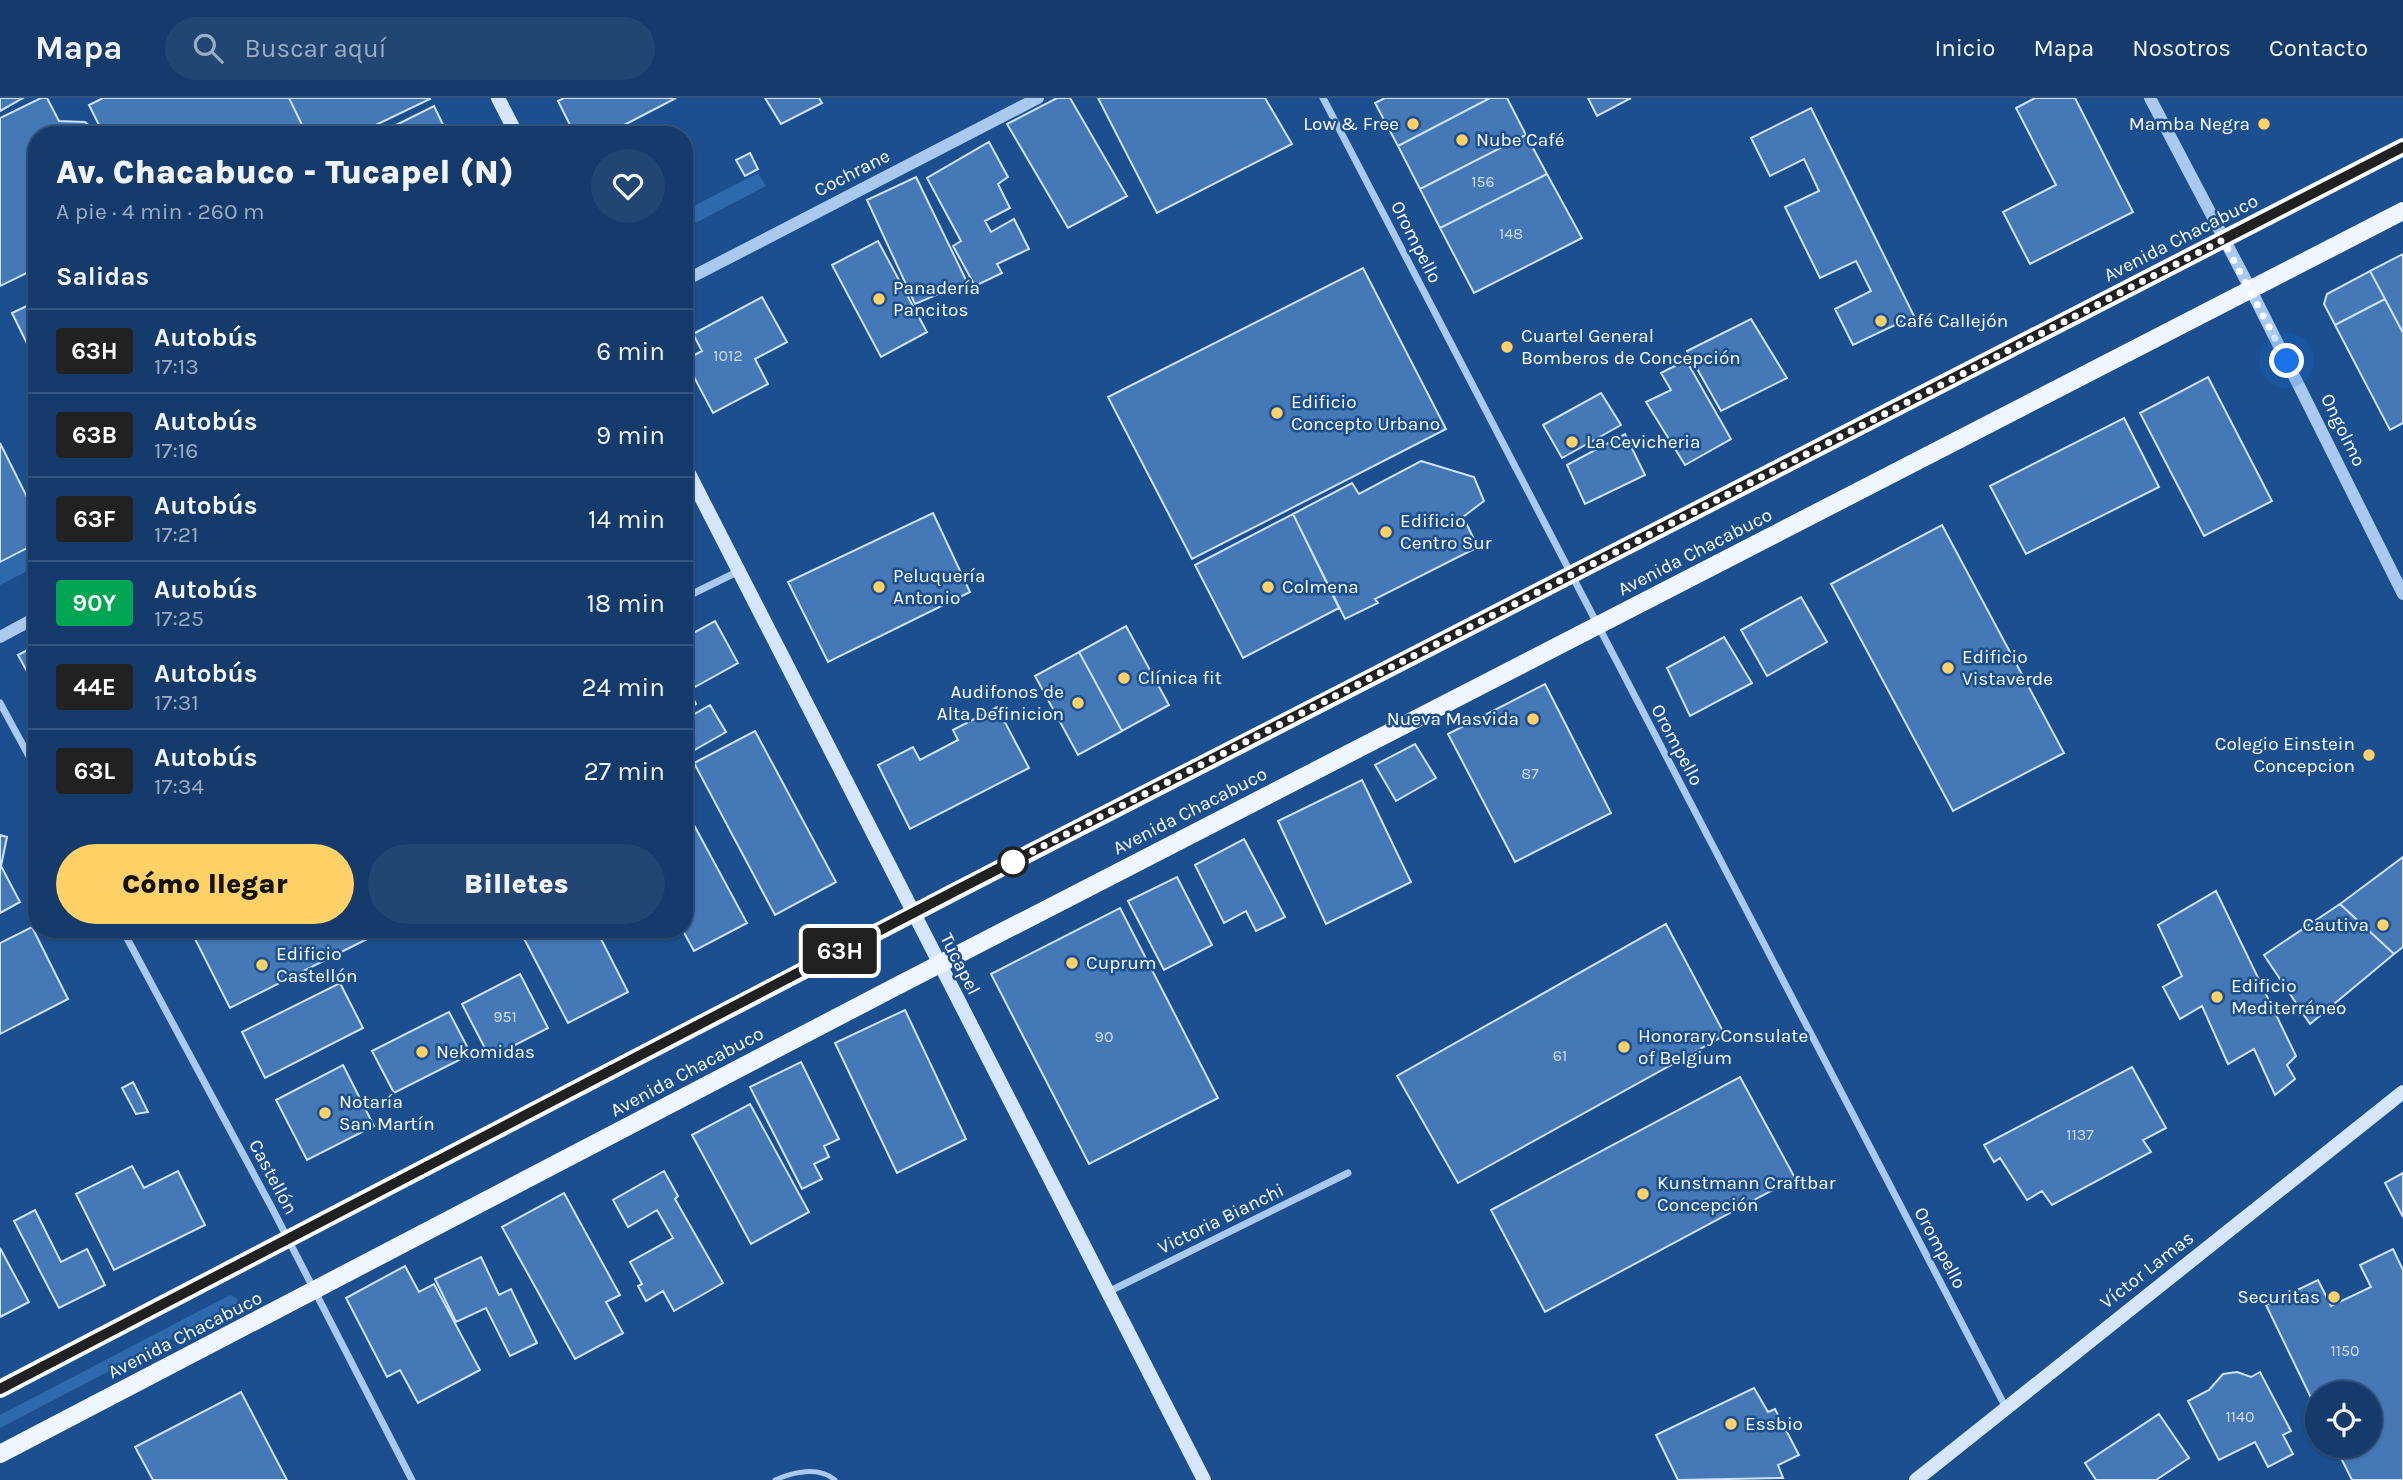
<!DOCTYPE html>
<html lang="es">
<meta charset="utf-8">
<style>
:root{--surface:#143b6b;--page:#214673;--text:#f1f3f6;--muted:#9dadc1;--line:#33557e;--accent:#ffd166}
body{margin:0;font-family:Karla,sans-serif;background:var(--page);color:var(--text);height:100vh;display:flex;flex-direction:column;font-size:26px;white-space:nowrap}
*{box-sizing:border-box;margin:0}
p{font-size:23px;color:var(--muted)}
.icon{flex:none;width:38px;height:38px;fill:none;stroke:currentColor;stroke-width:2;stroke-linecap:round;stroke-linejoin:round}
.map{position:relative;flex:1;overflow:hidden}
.panel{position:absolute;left:28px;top:28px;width:665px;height:812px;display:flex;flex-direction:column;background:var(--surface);border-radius:28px;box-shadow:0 2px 5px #0004,0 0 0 2px var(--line)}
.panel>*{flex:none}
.badge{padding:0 14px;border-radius:5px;font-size:24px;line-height:46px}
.buttons{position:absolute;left:2305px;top:1283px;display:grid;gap:14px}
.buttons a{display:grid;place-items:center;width:77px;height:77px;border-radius:50%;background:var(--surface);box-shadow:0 2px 5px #0004,0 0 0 2px var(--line);font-size:35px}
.you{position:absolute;width:35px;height:35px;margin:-18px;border:5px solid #fff;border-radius:50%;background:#1a73e8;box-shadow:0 0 0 10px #1a73e833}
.map>.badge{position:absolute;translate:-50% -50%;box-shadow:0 0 0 4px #fff}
h2{padding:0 28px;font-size:26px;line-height:63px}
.round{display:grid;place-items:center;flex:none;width:74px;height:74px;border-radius:37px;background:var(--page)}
.head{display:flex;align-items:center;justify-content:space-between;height:119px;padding:0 28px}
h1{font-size:33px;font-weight:800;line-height:52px}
.button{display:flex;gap:14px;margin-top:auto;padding:14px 28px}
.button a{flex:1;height:80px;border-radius:42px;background:var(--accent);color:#111;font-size:28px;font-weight:800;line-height:80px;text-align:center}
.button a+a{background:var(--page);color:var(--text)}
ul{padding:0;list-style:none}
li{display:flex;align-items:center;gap:21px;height:84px;padding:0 28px;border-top:2px solid var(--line)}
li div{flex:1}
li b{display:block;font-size:26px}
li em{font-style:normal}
li .badge{min-width:77px;font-weight:700;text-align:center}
header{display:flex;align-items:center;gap:42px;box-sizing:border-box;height:98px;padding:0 35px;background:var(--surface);border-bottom:2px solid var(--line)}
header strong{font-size:33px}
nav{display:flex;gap:38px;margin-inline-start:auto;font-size:24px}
.search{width:490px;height:63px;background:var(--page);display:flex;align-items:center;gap:18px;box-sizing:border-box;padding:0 24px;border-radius:38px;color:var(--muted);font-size:26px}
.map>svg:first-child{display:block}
</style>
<header>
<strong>Mapa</strong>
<div class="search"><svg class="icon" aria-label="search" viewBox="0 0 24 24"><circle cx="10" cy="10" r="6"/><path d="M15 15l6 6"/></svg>Buscar aquí</div>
<nav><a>Inicio</a><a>Mapa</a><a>Nosotros</a><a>Contacto</a></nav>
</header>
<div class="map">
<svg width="2403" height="1382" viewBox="0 0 2403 1382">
<rect width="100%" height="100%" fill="#1b4f8f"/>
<path fill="#2e69ad" d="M758,75L766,88L684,131V113Z
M37,445V468L0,487V464Z
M230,1197L238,1201L236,1207L0,1330V1317Z"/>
<path fill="#4478b7" stroke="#cfe3fa" stroke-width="2" d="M0,0H23L0,13Z
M41,0H47L59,23L85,24L100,37H37V170L0,188V20Z
M103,0H289L307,37H104L89,7Z
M289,0H429L430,1L355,37H307Z
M564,0H676L605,37H575L558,3Z
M765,0H819L822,5L781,26Z
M1057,0H1070L1127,98L1068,130L1007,26Z
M1098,0H1265L1292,46L1157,115Z
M1385,0H1490L1398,48L1375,5Z
M1490,0H1507L1526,37L1420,91L1398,48Z
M1588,0H1631L1597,18Z
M2035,0H2075L2133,114L2030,166L2003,114L2056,87L2016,10Z
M434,8L448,37H376Z
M1811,10L1914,218L1853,247L1835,211L1871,193L1856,163L1820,180L1785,109L1819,93L1804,61L1770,78L1751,40Z
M1526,37L1547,76L1440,130L1420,91Z
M989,44L1008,79L998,86L1010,110L985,123L991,134L1014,121L1029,151L997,166L1002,175L975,188L953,148L961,143L927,80Z
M750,55L758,71L745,78L736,62Z
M1547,76L1582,140L1474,195L1440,130Z
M916,79L967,184L915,206L867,102Z
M878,143L927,234L881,259L832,167Z
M2403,156V235L2370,173Z
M1363,170L1446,331L1192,461L1108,299Z
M2370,173L2385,201L2335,227L2324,206L2327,196Z
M762,199L787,244L755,261L768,286L713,315L685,262L702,253L693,236Z
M2385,201L2403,235V325L2390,332L2335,227Z
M37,203V266L12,215Z
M1751,221L1787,280L1721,313L1687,253Z
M1686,262L1731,341L1685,367L1646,304L1671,292L1661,275Z
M2208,279L2272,403L2204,438L2140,315Z
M1601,295L1621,327L1562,360L1543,327Z
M2124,320L2159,389L2026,456L1990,388Z
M1625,336L1645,377L1585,406L1567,367Z
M0,345L37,419V445L0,464Z
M1421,363L1474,379L1484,403L1463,419L1478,449L1375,501L1378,505L1345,521L1293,416L1352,385L1359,396Z
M933,415L970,494L828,564L788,484Z
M1293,416L1339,510L1243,560L1195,467Z
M1942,427L2064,655L1953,713L1831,486Z
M1801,499L1827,544L1767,578L1741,532Z
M715,523L738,565L695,589L684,568V540Z
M1126,528L1169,607L1122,633L1079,554Z
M1724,539L1752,585L1690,618L1667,570Z
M37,547V592L18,557Z
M1079,554L1122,633L1078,657L1035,578Z
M684,583L696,606L684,614Z
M1545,586L1611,715L1515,764L1448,636Z
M710,607L726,634L684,658V622Z
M997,609L1029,670L910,731L878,667L913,649L920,662L958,642L953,632Z
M755,633L836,784L775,817L694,665Z
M1415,646L1436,680L1396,703L1375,667Z
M1362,682L1411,784L1326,826L1278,723Z
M694,727L747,825L694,853L682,831L684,733Z
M0,737L7,739L1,768L20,804L0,815Z
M1244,741L1285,819L1256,833L1246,813L1224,825L1195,767Z
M2403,759V849L2394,856L2340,806Z
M1177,779L1212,847L1164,872L1128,803Z
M2216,793L2296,958L2287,967L2295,981L2275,997L2254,951L2228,966L2202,908L2180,921L2163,889L2182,878L2158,827Z
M2340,806L2394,856L2310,926L2264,857Z
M1120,810L1218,1000L1089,1066L991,876Z
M1666,826L1725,937L1458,1085L1397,978Z
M32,829L68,901L0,936V845Z
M200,831H387L230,910L192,835Z
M519,831H596L628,894L568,925Z
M520,876L548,930L490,960L462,906Z
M340,885L363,930L265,980L242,934Z
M905,912L966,1041L897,1075L835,945Z
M449,914L471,956L394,995L372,953Z
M801,964L839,1041L824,1048L829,1059L814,1066L822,1081L802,1091L750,989Z
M343,967L374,1028L307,1062L276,1002Z
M2132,969L2166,1030L2143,1042L2151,1054L2052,1107L2042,1093L2027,1102L2000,1060L1994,1064L1984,1047Z
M1740,979L1795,1080L1545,1214L1491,1112Z
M133,984L148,1014L136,1016L122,990Z
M750,1006L809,1114L751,1146L692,1037Z
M132,1068L144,1090L178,1073L205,1127L114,1172L76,1096Z
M664,1073L678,1098L675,1101L723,1185L674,1213L663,1193L646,1203L638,1188L642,1186L630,1164L673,1140L657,1112L628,1129L613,1102Z
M2403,1075V1119L2385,1085Z
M564,1095L620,1197L606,1204L623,1235L575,1261L502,1129Z
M35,1112L61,1164L87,1151L105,1187L59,1210L14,1123Z
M0,1150L29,1204L0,1219Z
M2393,1151L2403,1172V1382H2352L2335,1348H2370V1295H2317V1312L2266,1207L2318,1182L2331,1208L2371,1189L2360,1167Z
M481,1159L499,1197L511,1191L537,1245L510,1258L486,1210L456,1224L435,1181Z
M405,1168L419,1194L434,1186L480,1272L418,1305L400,1272L387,1279L346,1200Z
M2237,1274L2251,1279L2260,1274L2291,1333L2283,1337L2293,1356L2268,1369L2255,1344L2219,1362L2188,1303L2209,1292L2223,1276Z
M1754,1290L1768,1314L1775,1311L1799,1357L1778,1367L1783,1380L1678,1382L1656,1337Z
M241,1294L287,1382H153L135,1349Z
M2159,1316L2189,1360L2156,1382H2096L2085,1365Z"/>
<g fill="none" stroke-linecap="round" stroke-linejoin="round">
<path stroke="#a9c9ee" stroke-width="5" d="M775,1382C793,1374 818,1368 835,1382"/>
<path stroke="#a9c9ee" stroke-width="7" d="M1323,0L2005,1308
M684,500L739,473
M0,605L37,673
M122,831L272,1110L412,1382
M1108,1194L1348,1075"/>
<path stroke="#a9c9ee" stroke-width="12" d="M2150,0L2251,192L2403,496
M684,183L1038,0
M0,539L37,519"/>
<path stroke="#d6e6fa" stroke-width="14" d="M498,0L517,37
M684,366L1204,1382
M1916,1382L2403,994"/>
<path stroke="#f0f6ff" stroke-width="18" d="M0,1291L958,792L2403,49
M0,1356L897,888L2403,113"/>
</g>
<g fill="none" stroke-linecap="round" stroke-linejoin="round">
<g stroke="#fff" stroke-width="16">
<path id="line" d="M0,1291L957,792L2403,49"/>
</g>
<use href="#line" stroke="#212121" stroke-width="10"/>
<path stroke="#fff" stroke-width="7" stroke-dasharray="0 12.6" d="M1013,764L1006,767L2223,142L2287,263"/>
</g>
<g fill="#ffd166" stroke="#1b4f8f" stroke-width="2.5">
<circle cx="1413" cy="26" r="7"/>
<circle cx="2264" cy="26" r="7"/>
<circle cx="1462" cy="42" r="7"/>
<circle cx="879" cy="201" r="7"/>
<circle cx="1881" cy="223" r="7"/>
<circle cx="1507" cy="249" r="7"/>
<circle cx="1277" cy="315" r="7"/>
<circle cx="1572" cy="344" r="7"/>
<circle cx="1386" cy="434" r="7"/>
<circle cx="879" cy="489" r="7"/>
<circle cx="1268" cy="489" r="7"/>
<circle cx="1948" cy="570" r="7"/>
<circle cx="1124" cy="580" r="7"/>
<circle cx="1078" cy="605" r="7"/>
<circle cx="1533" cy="621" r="7"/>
<circle cx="2369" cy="657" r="7"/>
<circle cx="2383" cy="827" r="7"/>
<circle cx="1072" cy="865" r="7"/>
<circle cx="262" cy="867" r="7"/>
<circle cx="2217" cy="899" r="7"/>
<circle cx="1624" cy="949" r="7"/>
<circle cx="422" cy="954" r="7"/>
<circle cx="325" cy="1015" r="7"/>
<circle cx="1643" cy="1096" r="7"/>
<circle cx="2334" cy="1199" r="7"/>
<circle cx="1731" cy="1326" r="7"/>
</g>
<circle fill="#fff" stroke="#212121" stroke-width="3.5" cx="1013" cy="764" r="14"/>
<g text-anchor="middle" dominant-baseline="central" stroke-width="5" stroke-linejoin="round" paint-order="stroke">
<g font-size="16" fill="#d0dded">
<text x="1483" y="83">156</text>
<text x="1511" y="135">148</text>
<text x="728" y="257">1012</text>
<text x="1530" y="675">87</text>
<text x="505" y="918">951</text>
<text x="1104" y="938">90</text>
<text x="1560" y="957">61</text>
<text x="2080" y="1036">1137</text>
<text x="2345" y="1252">1150</text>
<text x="2240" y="1318">1140</text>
</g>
<g font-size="19" fill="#fff" stroke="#1b4f8f" text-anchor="start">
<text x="1399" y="26" text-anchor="end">Low &amp; Free</text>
<text x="2250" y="26" text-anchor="end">Mamba Negra</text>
<text x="1476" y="42">Nube Café</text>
<text x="893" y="190">Panadería<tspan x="893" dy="22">Pancitos</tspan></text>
<text x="1895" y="223">Café Callejón</text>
<text x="1521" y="238">Cuartel General<tspan x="1521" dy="22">Bomberos de Concepción</tspan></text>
<text x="1291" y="304">Edificio<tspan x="1291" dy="22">Concepto Urbano</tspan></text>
<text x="1586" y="344">La Cevicheria</text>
<text x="1400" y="423">Edificio<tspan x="1400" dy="22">Centro Sur</tspan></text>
<text x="893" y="478">Peluquería<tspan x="893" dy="22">Antonio</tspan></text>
<text x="1282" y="489">Colmena</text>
<text x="1962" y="559">Edificio<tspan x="1962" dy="22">Vistaverde</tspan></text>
<text x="1138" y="580">Clínica fit</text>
<text x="1064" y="594" text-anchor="end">Audifonos de<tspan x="1064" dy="22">Alta Definicion</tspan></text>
<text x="1519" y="621" text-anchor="end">Nueva Masvida</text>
<text x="2355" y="646" text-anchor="end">Colegio Einstein<tspan x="2355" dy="22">Concepcion</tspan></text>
<text x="2369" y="827" text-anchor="end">Cautiva</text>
<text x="276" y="856">Edificio<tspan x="276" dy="22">Castellón</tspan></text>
<text x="1086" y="865">Cuprum</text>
<text x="2231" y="888">Edificio<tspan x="2231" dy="22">Mediterráneo</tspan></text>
<text x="1638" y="938">Honorary Consulate<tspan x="1638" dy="22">of Belgium</tspan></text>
<text x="436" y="954">Nekomidas</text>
<text x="339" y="1004">Notaría<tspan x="339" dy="22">San Martín</tspan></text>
<text x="1657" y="1085">Kunstmann Craftbar<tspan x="1657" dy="22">Concepción</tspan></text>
<text x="2320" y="1199" text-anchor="end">Securitas</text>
<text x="1745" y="1326">Essbio</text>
</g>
<g font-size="19" fill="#fff" stroke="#1b4f8f">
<text transform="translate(852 75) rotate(-27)">Cochrane</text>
<text transform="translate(2181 140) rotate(-27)">Avenida Chacabuco</text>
<text transform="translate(1416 144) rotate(63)">Orompello</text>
<text transform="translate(2343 332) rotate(64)">Ongolmo</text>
<text transform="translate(1695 454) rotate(-27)">Avenida Chacabuco</text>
<text transform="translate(1677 647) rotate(62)">Orompello</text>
<text transform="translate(1190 713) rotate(-27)">Avenida Chacabuco</text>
<text transform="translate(960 866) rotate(63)">Tucapel</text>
<text transform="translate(687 974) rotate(-28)">Avenida Chacabuco</text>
<text transform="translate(273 1079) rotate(62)">Castellón</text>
<text transform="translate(1221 1121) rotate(-26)">Victoria Bianchi</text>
<text transform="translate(1940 1150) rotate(62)">Orompello</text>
<text transform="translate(2147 1172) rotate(-38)">Víctor Lamas</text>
<text transform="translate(185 1237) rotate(-27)">Avenida Chacabuco</text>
</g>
</g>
</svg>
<div class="buttons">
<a><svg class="icon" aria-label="locate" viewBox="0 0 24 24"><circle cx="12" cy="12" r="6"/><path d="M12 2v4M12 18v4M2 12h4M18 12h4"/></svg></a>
</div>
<div class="you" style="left:2287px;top:263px"></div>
<b class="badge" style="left:840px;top:853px;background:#212121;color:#fff">63H</b>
<section class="panel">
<div class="head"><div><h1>Av. Chacabuco - Tucapel (N)</h1><p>A pie · 4 min · 260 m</p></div><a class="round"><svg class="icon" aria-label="heart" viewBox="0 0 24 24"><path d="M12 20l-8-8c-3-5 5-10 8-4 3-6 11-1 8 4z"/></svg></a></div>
<h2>Salidas</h2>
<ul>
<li><span class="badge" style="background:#212121;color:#fff">63H</span><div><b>Autobús</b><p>17:13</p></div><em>6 min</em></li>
<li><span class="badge" style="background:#212121;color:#fff">63B</span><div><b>Autobús</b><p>17:16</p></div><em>9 min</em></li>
<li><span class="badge" style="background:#212121;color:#fff">63F</span><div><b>Autobús</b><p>17:21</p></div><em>14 min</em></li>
<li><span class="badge" style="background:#00a651;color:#fff">90Y</span><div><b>Autobús</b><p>17:25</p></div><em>18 min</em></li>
<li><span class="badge" style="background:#212121;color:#fff">44E</span><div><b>Autobús</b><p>17:31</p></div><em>24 min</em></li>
<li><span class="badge" style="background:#212121;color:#fff">63L</span><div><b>Autobús</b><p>17:34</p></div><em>27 min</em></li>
</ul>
<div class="button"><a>Cómo llegar</a><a>Billetes</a></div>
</section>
</div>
